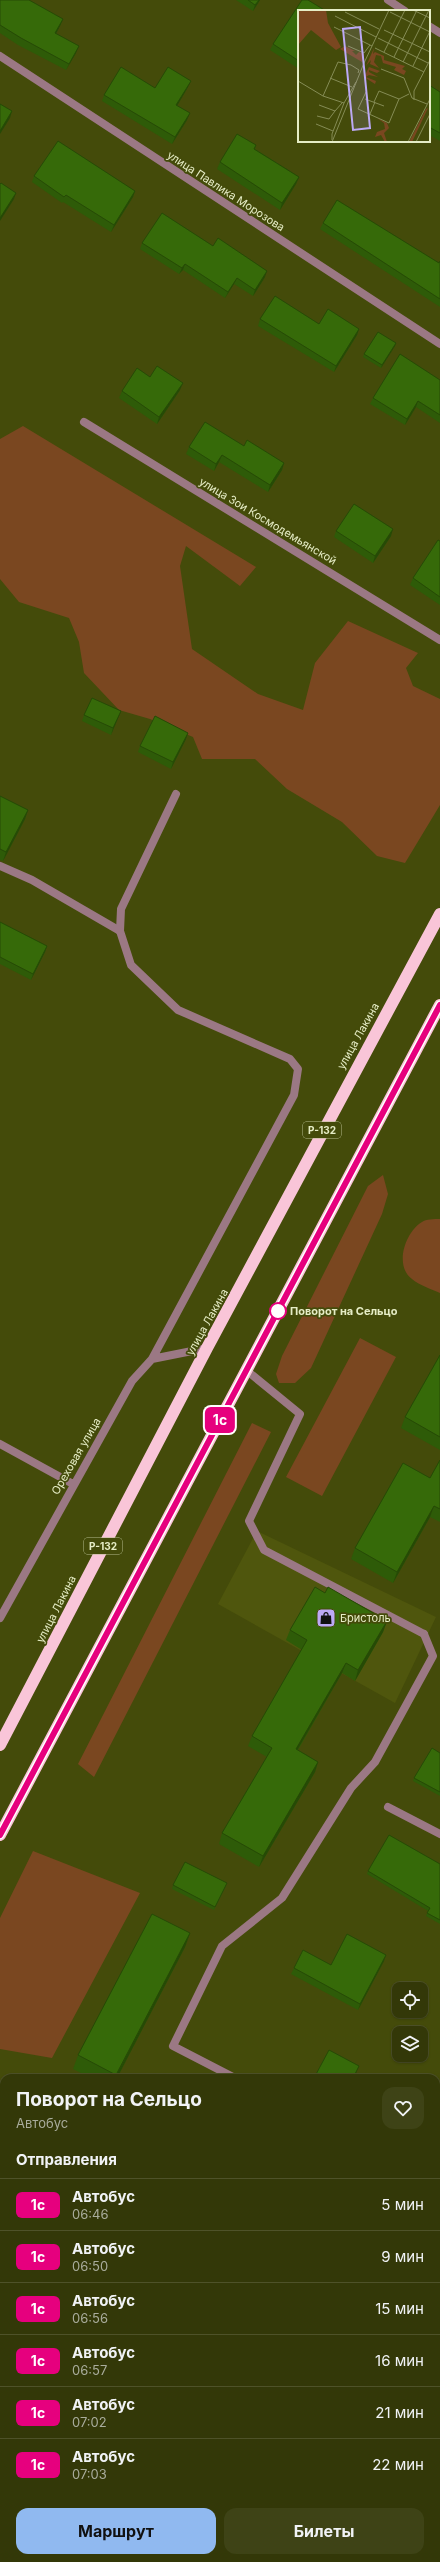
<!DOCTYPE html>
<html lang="ru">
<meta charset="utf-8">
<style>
:root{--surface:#333808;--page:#3e4316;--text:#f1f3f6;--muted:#a9ac9c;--line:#4e5229;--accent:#90b9f0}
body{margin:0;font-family:Inter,sans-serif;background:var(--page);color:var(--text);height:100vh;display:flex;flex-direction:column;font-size:15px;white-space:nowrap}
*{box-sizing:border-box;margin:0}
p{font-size:13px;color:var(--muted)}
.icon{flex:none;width:22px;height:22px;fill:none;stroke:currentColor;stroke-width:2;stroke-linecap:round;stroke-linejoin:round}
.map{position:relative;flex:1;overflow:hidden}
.side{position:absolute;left:0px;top:2074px;width:440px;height:488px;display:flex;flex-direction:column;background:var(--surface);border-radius:12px 12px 0 0;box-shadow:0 1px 3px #0004,0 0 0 1px var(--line)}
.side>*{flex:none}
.badge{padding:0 8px;border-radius:6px;font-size:14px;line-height:26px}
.tools{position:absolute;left:392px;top:1982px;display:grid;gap:8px}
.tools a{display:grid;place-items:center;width:36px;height:36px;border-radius:8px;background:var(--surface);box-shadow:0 1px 3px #0004,0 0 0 1px var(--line);font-size:20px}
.map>.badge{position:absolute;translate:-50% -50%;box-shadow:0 0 0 2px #fff}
h2{padding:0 16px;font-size:15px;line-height:36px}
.round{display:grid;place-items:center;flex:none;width:42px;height:42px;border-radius:12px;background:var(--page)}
.summary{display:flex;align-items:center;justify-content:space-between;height:68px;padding:0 16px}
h1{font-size:19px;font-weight:700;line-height:30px}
.action{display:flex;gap:8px;margin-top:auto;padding:8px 16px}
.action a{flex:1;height:46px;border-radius:12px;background:var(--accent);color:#111;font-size:16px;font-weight:700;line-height:46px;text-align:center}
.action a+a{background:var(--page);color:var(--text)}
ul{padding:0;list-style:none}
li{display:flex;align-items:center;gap:12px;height:52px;padding:0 16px;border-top:1px solid var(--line)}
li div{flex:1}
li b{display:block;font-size:15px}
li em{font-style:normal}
li .badge{min-width:44px;font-weight:700;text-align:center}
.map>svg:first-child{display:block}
</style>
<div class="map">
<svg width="440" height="2562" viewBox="0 0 440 2562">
<rect width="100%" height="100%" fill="#444b0a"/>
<path fill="#4f560d" d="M257,1531L436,1617L395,1703L218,1604Z"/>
<path fill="#7a4720" d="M23,426L256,567L240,586L186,546L180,566L192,649L258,694L303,710L315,663L348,621L418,653L406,668L413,686L440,699V805L405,863L377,856L342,822L287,789L255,759H202L193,737L150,719L119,710L84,673L79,642L69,618L19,602L0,579V439Z
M383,1175L388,1194L382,1214L311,1368L295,1383H279L276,1374L282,1356L368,1186Z
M440,1219V1293C431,1289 419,1285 412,1279C394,1266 405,1232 422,1222C426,1219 434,1219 440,1219Z
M360,1338L396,1357L322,1496L286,1477Z
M252,1423L271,1432L94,1777L78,1764Z
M33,1851L140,1893L52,2058L0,2049V1918Z
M0,2274L4,2276V2351L0,2354Z
M436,2325H440V2342L436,2351Z
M440,2491V2547L436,2551V2498Z
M317,2558H336V2562H319Z
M404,2558H430L426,2562H402Z"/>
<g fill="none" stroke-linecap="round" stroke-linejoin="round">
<path stroke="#9b7884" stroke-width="8" d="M120,931L121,909L176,794
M246,1370L300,1414L249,1521L264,1550L424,1634"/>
<path stroke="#9b7884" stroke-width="8" d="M388,0L405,11
M429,26L440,33
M0,56L440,344
M84,422L440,640
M0,866L32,880L120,931L131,965L178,1010L290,1059L298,1069L294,1095L152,1359
M0,1444L73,1484
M0,1618L132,1381L152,1359L207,1348
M388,1807L440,1834
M235,2078L173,2046L222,1946L282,1898L351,1788L375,1762L433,1656L424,1634
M436,2180L440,2182"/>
<path stroke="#f9c5d8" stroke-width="12" d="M0,1745L207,1348L440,914
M0,1835L440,1005"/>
</g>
<path fill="#2e5b08" d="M0,0L63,19L60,26L56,34L76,53L66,70L18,45L0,33Z
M236,0H260L253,11Z
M299,11V69L270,50L273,44Z
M429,85L440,92V141L429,135Z
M188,87L177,106L187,120L172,144L102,101L104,95Z
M256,145L255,149L299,177L296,184L280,210L217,169L220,162Z
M34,176L135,191L133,197L111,232L63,202L62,203L32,182Z
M323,223L439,263L440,261V307L320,229Z
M142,243L213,246L265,277L253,296L234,284L225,298L183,270L179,274L140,249Z
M260,319L319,324L359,329L357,335L334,372L258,326Z
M396,343L395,346L381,368L363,357L364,354Z
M150,377L180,390L157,424L119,398L122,391Z
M440,380V423L416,407L405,425L370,404L373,398Z
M244,446L284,463L282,470L268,492L219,462L214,471L186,454L189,447Z
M336,531L391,536L373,563L334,537Z
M440,541V605L410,585L413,578Z
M121,711L111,735L82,721L84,715Z
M186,739L171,769L138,752L140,746Z
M0,796L28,810L25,819L3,861L0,860Z
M0,922L47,946L45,952L31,980L0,964Z
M440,1355V1450L401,1428L405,1417Z
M440,1460V1522L430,1517L393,1583L351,1559L355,1548L430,1478Z
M325,1593L387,1621L383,1632L355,1681L342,1673L298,1750L318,1762L315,1772L259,1867L219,1844L222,1833L267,1757L248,1746L252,1736L302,1650L286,1640L290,1630Z
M440,1753V1796L413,1781L414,1778Z
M440,1864V1924L426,1916L428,1911L367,1874L368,1871Z
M173,1885L226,1886L214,1910L172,1889Z
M190,1933L185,1947L117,2078H91L73,2069L78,2055Z
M384,1961L358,2010L291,1974L294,1968Z
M436,2098L440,2100V2165L436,2163Z
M436,2195L440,2197V2266L436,2264Z
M117,2558H240L248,2562H124Z
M345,2558H398L396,2562H344Z"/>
<path fill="#264a06" d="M259,0H260L253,11L255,5Z
M63,19L60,26L53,39L55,33Z
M79,46L76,53L66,70L69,64Z
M191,81L188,87L174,111L176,105Z
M12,111L10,118L0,134V131Z
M190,113L187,120L172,144L175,137Z
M299,177L296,184L280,210L282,203Z
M135,191L133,197L111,232L114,225Z
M16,193L14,199L0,221V218Z
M185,264L183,270L179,274L182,268Z
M267,271L265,277L253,296L255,290Z
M237,278L234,284L225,298L228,292Z
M359,329L357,335L334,372L336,366Z
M396,343L395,346L381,368L382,365Z
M183,383L180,390L157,424L159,417Z
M418,401L416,407L405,425L407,419Z
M222,455L219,462L214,471L216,464Z
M284,463L282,470L268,492L270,485Z
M393,529L391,536L373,563L375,556Z
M121,711L118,718L111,735L113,728Z
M188,733L186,739L171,769L173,762Z
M28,810L25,819L3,861L6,852Z
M47,946L45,952L31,980L33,974Z
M434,1506L430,1517L393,1583L397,1572Z
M387,1621L383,1632L355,1681L358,1670Z
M346,1663L342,1673L292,1759L296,1749Z
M318,1762L315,1772L259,1867L263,1856Z
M190,1933L185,1947L117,2078H115Z
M386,1955L384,1961L358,2010L360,2004Z
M359,2066L354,2078H353Z
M440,2475V2478L436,2486V2482Z
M396,2558H398L396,2562H394Z"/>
<path fill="#366a09" stroke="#264a06" d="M0,0H29L63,19L55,33L79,46L69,64L21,38L0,25Z
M248,0H259L255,5Z
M302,0H308L326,11H299V61L273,44Z
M121,67L155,88L168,67L191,81L176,105L190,113L175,137L104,95Z
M429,85L440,92V133L429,127Z
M0,104L12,111L0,131Z
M237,134L256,145L254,149L299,177L282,203L220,162Z
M58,141L135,191L114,225L66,195L64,197L34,176Z
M1,183L16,193L0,218V184Z
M337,200L439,263L440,261V299L323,223Z
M162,213L213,246L218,238L267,271L255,290L237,278L228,292L185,264L182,268L142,243Z
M275,296L319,324L328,309L359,329L336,366L260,319Z
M378,332L396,343L382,365L364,354Z
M400,354L440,380V415L418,401L407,419L373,398Z
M157,366L183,383L159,417L122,391L137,368L150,377Z
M205,422L244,446L247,440L284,463L270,485L222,455L216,464L189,447Z
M354,504L393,529L375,556L336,531Z
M438,540L440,541V597L413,578Z
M92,698L121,711L113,728L84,715Z
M155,716L188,733L173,762L140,746Z
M0,796L28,810L6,852L0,849Z
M0,922L47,946L33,974L0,957Z
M440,1355V1437L405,1417Z
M440,1460V1509L434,1506L397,1572L355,1548L403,1463L430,1478Z
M315,1587L325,1593L328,1587L387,1621L358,1670L346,1663L296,1749L318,1762L263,1856L222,1833L272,1748L252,1736L307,1640L290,1630Z
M432,1748L440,1753V1792L414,1778Z
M389,1835L440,1864V1920L427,1913L430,1908L368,1871Z
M185,1862L227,1883L215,1907L173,1885Z
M152,1914L190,1933L116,2075L78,2055Z
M347,1934L386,1955L360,2004L294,1968L303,1950L331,1965Z
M329,2050L359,2066L353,2078H314Z
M436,2098L440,2100V2161L436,2159Z
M436,2195L440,2197V2251L436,2249Z
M440,2376V2475L436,2482V2384Z
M145,2558H240L248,2562H152Z
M358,2558H396L394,2562H366Z"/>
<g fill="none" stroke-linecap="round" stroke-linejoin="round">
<g stroke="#fff" stroke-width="9">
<path id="line" d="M0,1835L440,1005"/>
</g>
<use href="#line" stroke="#e6007e" stroke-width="6"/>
</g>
<defs>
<g id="shop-square" transform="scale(1)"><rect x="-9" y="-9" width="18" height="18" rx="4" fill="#bca9f5" stroke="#444b0a"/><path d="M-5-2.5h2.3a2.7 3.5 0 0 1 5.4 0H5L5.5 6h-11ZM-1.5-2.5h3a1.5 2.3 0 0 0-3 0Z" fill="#111"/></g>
</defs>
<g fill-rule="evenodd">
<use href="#shop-square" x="326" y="1618"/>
</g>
<circle fill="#fff" stroke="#e6007e" stroke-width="2" cx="278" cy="1311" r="8"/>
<g text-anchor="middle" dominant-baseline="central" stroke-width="3.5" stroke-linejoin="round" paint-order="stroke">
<g fill="#444b0a" stroke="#b5bc8e" stroke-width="1">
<rect x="303" y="1122" width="38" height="16" rx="3"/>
<rect x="84" y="1538" width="38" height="16" rx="3"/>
</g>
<g font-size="10" font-weight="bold" fill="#e6edc6">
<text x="322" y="1130">Р-132</text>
<text x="103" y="1546">Р-132</text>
</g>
<g font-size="11" fill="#e6edc6" stroke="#444b0a">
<text transform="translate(226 191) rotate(33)">улица Павлика Морозова</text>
<text transform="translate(268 521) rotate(31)">улица Зои Космодемьянской</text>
<text transform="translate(358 1036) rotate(-61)">улица Лакина</text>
<text transform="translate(207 1322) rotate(-61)">улица Лакина</text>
<text transform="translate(76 1456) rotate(-60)">Ореховая улица</text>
<text transform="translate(56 1609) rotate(-63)">улица Лакина</text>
</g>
<g font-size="11" font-weight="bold" fill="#e6edc6" stroke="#444b0a" text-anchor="start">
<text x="290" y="1311">Поворот на Сельцо</text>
</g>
<g font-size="11" fill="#e6edc6" stroke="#444b0a" text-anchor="start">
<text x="340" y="1618">Бристоль</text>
</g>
</g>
<g transform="translate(298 10)">
<rect width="132" height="132" fill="#444b0a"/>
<path d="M0,0H28L30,13L43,37L38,40L13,20L0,35ZM47,36L57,41H54L58,45L61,42L66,44L64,52L42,39ZM76,38L75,44L77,42L86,46V50L107,56L104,59L108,61L106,65L96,60L98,57L85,53L83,46L78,45L76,52L81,58L72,54L73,50L68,56ZM71,57L82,61L79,63L71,60V62L80,67L71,65L68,67L78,71L77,74L66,67ZM130,98L114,132H111L128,99ZM79,108L89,113L91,118L86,123L89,132H87L83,125L77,127L79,122L87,119L86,113Z" fill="#7a4720"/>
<path fill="none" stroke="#858c55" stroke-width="1" d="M115,0L132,8M47,2L81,19M92,2L132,22M37,6L78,27M36,17L74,36M86,20L132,42M80,28L130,53M50,36L66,43L72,35M77,38L126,62M86,42L107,0M96,47L119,0M105,52L131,0M115,56L132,21M83,59L106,68L114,88L129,94M32,68L54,77M0,71L25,86L46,93M68,82L60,99L91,113L101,89L111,84M25,86L40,52L53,55L61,60L60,63M67,89L86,96M116,90V81L132,50M76,92L81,81L101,89M21,95L37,101L44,93M72,104L77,92M19,106L31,109L37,101M18,114L35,121M34,130V124L46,93L58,72M34,132L66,53L91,0M110,132L132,89M118,132L132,104"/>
<path fill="#bca9f5" fill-opacity="0.15" stroke="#bca9f5" stroke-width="2" d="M62,17L72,118L55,120L45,19Z"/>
<rect width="132" height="132" fill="none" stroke="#e6edc6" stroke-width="2"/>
</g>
</svg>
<div class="tools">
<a><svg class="icon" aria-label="locate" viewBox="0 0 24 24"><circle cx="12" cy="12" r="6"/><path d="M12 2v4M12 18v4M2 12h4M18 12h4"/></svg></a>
<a><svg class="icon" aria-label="layers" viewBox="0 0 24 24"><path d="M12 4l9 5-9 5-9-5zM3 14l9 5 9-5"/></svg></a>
</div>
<b class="badge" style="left:220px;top:1420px;background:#e6007e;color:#fff">1с</b>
<section class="side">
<div class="summary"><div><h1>Поворот на Сельцо</h1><p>Автобус</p></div><a class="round"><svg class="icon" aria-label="heart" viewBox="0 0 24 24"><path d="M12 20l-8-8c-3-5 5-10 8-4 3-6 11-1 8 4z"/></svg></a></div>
<h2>Отправления</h2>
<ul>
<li><span class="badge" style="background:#e6007e;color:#fff">1с</span><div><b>Автобус</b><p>06:46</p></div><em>5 мин</em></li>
<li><span class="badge" style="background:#e6007e;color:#fff">1с</span><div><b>Автобус</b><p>06:50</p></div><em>9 мин</em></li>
<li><span class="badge" style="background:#e6007e;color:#fff">1с</span><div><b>Автобус</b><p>06:56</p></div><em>15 мин</em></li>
<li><span class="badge" style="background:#e6007e;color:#fff">1с</span><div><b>Автобус</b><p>06:57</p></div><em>16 мин</em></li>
<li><span class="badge" style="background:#e6007e;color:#fff">1с</span><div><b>Автобус</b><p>07:02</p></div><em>21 мин</em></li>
<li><span class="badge" style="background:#e6007e;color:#fff">1с</span><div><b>Автобус</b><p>07:03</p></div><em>22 мин</em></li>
</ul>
<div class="action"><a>Маршрут</a><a>Билеты</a></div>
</section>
</div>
